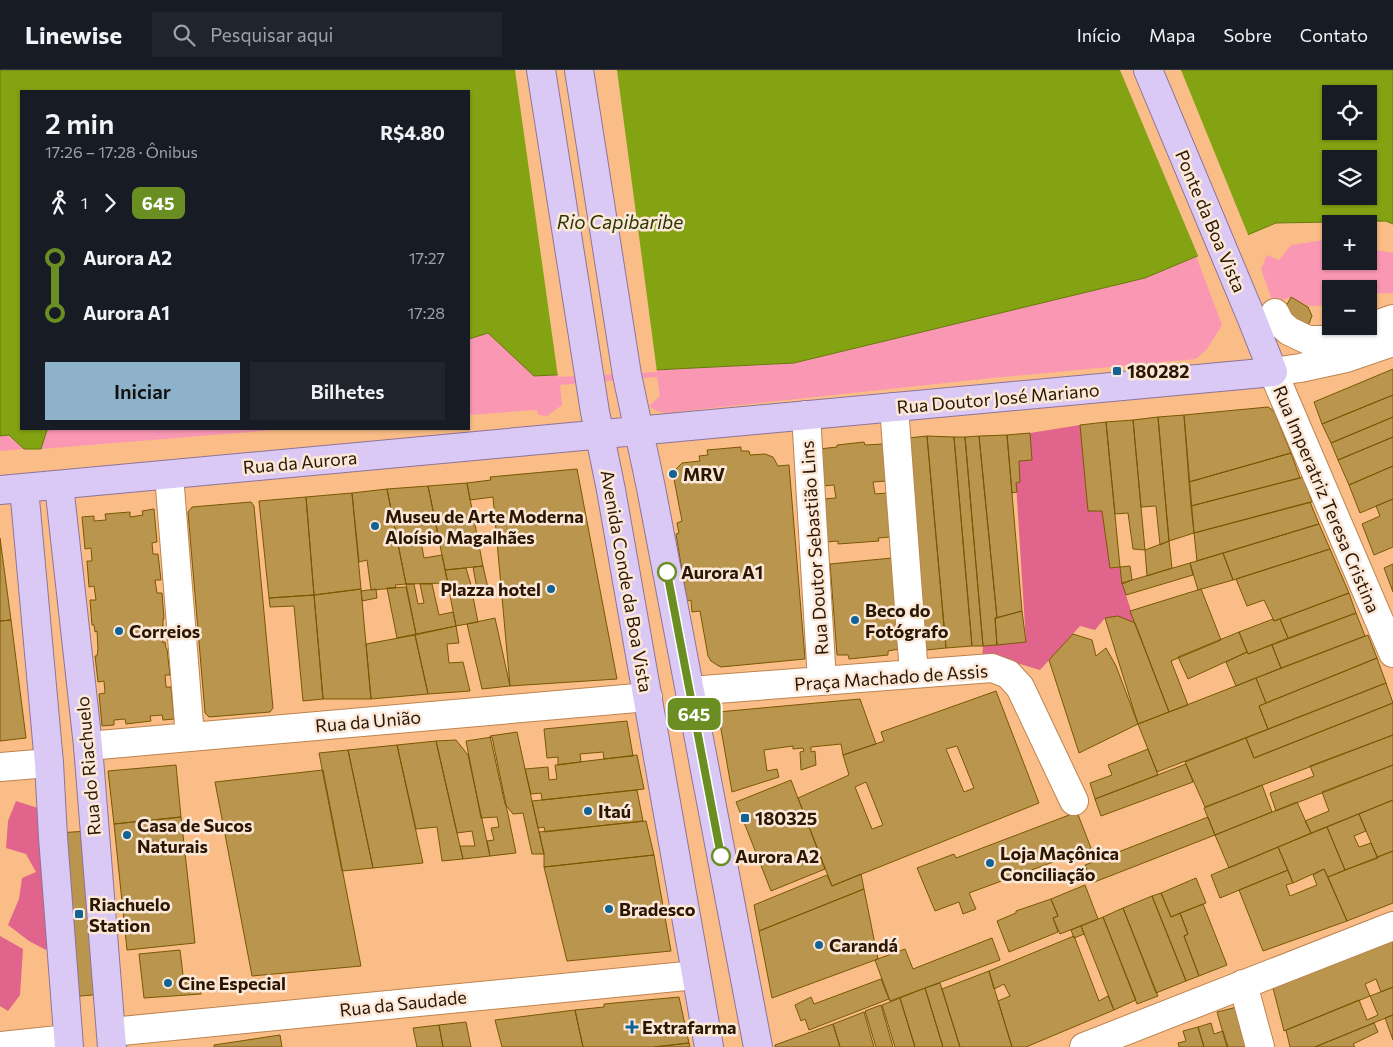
<!DOCTYPE html>
<html lang="pt">
<meta charset="utf-8">
<style>
:root{--surface:#171b24;--page:#20242c;--text:#f1f3f6;--muted:#9ea1a6;--line:#363941;--accent:#8db2ca}
body{margin:0;font-family:Commissioner,sans-serif;background:var(--page);color:var(--text);height:100vh;display:flex;flex-direction:column;font-size:19px;white-space:nowrap}
*{box-sizing:border-box;margin:0}
p{font-size:16px;color:var(--muted)}
.icon{flex:none;width:28px;height:28px;fill:none;stroke:currentColor;stroke-width:2;stroke-linecap:round;stroke-linejoin:round}
.map{position:relative;flex:1;overflow:hidden}
.sheet{position:absolute;left:20px;top:20px;width:450px;height:340px;display:flex;flex-direction:column;background:var(--surface);border-radius:0px;box-shadow:0 1px 4px #0004}
.sheet>*{flex:none}
.badge{padding:0 10px;border-radius:8px;font-size:18px;line-height:32px}
.controls{position:absolute;left:1322px;top:15px;display:grid;gap:10px}
.controls a{display:grid;place-items:center;width:55px;height:55px;border-radius:0px;background:var(--surface);box-shadow:0 1px 4px #0004;font-size:25px}
.map>.badge{position:absolute;translate:-50% -50%;box-shadow:0 0 0 2px #fff}
.legs{display:flex;align-items:center;gap:8px;height:55px;padding:0 25px;font-size:16px}
.legs p{margin-inline-start:auto}
.headline{display:flex;align-items:center;justify-content:space-between;height:85px;padding:0 25px}
h1{font-size:28px;font-weight:600;line-height:38px}
.button{display:flex;gap:10px;margin-top:auto;padding:10px 25px}
.button a{flex:1;height:58px;border-radius:0px;background:var(--accent);color:#111;font-size:20px;font-weight:600;line-height:58px;text-align:center}
.button a+a{background:var(--page);color:var(--text)}
ul{padding:0 25px;list-style:none}
li{display:flex;align-items:center;gap:18px;height:55px;font-size:19px}
li i{display:grid;place-items:center;width:8px;height:100%;margin:0 6px;background:currentColor}
li i::after{content:'';width:12px;height:12px;margin:-6px;border:4px solid;border-radius:50%;background:var(--surface)}
li p{margin-inline-start:auto}
li:first-child i{background:linear-gradient(#0000 50%,currentColor 0)}
li:last-child i{background:linear-gradient(currentColor 50%,#0000 0)}
header{display:flex;align-items:center;gap:30px;box-sizing:border-box;height:70px;padding:0 25px;background:var(--surface);border-bottom:1px solid var(--line)}
header strong{font-size:24px}
nav{display:flex;gap:28px;margin-inline-start:auto;font-size:18px}
.search{width:350px;height:45px;background:var(--page);display:flex;align-items:center;gap:12px;box-sizing:border-box;padding:0 18px;border-radius:0px;color:var(--muted);font-size:19px}
.map>svg:first-child{display:block}
</style>
<header>
<strong>Linewise</strong>
<div class="search"><svg class="icon" aria-label="search" viewBox="0 0 24 24"><circle cx="10" cy="10" r="6"/><path d="M15 15l6 6"/></svg>Pesquisar aqui</div>
<nav><a>Início</a><a>Mapa</a><a>Sobre</a><a>Contato</a></nav>
</header>
<div class="map">
<svg width="1393" height="977" viewBox="0 0 1393 977">
<rect width="100%" height="100%" fill="#fabd87"/>
<path fill="#fa98b3" d="M1324,170L1331,172V191H1369V179L1393,183V223L1369,224V219H1331V233C1312,238 1308,237 1291,227L1273,233L1261,199L1267,185L1279,190L1291,175Z
M1196,186L1222,255L1207,279L1196,289L992,308L666,343L657,341L649,336L660,326L657,307L560,315L562,335L547,346L539,345L536,340L469,345V269L488,263L535,306L651,267L794,293Z
M53,359H286L41,379L47,360Z
M9,365L24,379L0,381V366Z"/>
<path fill="#e0648b" d="M1080,355L1088,441H1102L1110,498L1120,497L1122,513L1135,553L1118,546L1105,548L1095,560L1080,556L1040,600L1020,594L982,592L983,576L1026,572L1016,413L1019,391L1032,390L1030,363Z
M16,731L44,740L53,867L46,880L29,871L8,855L19,829L22,808L36,802L26,784L6,778L8,751Z
M0,866L23,879L20,925L8,941L0,936Z"/>
<path fill="#83a312" stroke="#69790d" fill-rule="evenodd" d="M0,0H1393V154L1386,151L1276,153L1145,208L794,293L534,306L488,263L469,269V21H21V359H53L47,360L41,379H24L9,365L0,366ZM1331,24H1369V61H1331ZM1331,89H1369V126H1331Z"/>
<path fill="#fabd87" d="M515,0H617L657,302L558,307Z
M1120,0H1181L1249,167L1199,188Z"/>
<path fill="#b9954e" stroke="#795800" fill-rule="evenodd" d="M1291,227L1308,237L1312,246L1306,261L1281,246Z
M1393,299V325L1322,354L1314,332Z
M1393,325V347L1331,373L1322,354Z
M1268,337L1274,341L1291,383L1189,412L1184,345Z
M1184,345L1194,463L1169,471L1158,347Z
M1158,347L1169,471L1160,475L1156,436L1141,437L1133,350Z
M1393,347V367L1338,390L1331,373Z
M1133,350L1141,437L1145,480L1133,479L1128,443L1115,444L1106,352Z
M1106,352L1120,497L1110,498L1102,441H1088L1080,355Z
M1030,363L1032,390L1019,391L1020,412L1016,413L1017,422L1012,423L1007,365Z
M1007,365L1022,541L997,548L979,366Z
M927,366L946,578L926,580L908,368Z
M927,366L954,367L972,576L946,578Z
M979,366L997,548H995L997,575L983,576L965,367Z
M954,367H965L983,576H972Z
M1393,367V396L1349,415L1338,390Z
M864,372L865,375L883,374L886,411L873,412L875,424L887,423L890,467L878,468L879,471L838,474V471L826,472L823,429L836,428L834,415L822,416L819,379L837,377V375Z
M741,377V381H749L750,385L765,384L773,387L778,396L789,395L805,589L721,597L717,595L711,591L708,586L700,541L692,542L691,530L687,531L676,464L679,463L677,453L682,451L673,404L674,401L682,393L700,391L699,386L708,385L707,380Z
M1291,383L1300,408L1191,436L1189,412Z
M1393,396V429L1360,443L1349,415Z
M577,399L617,609L510,616L493,427L470,430L467,413L491,410L490,407Z
M1303,407L1312,432L1194,463L1191,436Z
M467,413L483,496L445,500L428,416Z
M428,416L438,464L420,466L424,488L442,485L448,513L406,514L387,419Z
M387,419L406,514L395,515L396,518L371,520L367,490L359,492L352,423Z
M352,423L361,519L314,525L306,427Z
M306,427L314,525L269,528L259,431Z
M1393,429V477L1374,485L1362,454L1380,446L1376,436Z
M251,432L254,436L273,638L270,642L209,647L205,643L188,442L192,437Z
M1310,432L1319,454L1197,491L1194,463Z
M154,439L157,472L152,473L153,484H158L161,510H155L157,523H162L164,549H163V556H162L163,573L165,572L166,578L167,579L170,605H165L166,617H171L174,649L163,650L162,645L150,646L151,651L126,654L125,649L114,650V655L102,656L99,624L105,623L104,611L98,612L95,586H97L98,579L97,561L95,562L94,555H92L90,530H96L94,516L89,517L87,491H92L91,478L85,479L82,447L94,446V451L106,450L105,444L130,442V447L143,445L142,441Z
M1319,454L1330,479L1233,510L1223,483Z
M0,468L11,550L0,551Z
M1169,471L1172,498L1147,506L1145,480Z
M1330,479L1349,523L1274,551L1264,530L1247,536L1236,509Z
M1223,483L1233,510L1198,520L1190,493Z
M892,488L899,579L888,581V585L849,589L848,585H837L830,494Z
M1190,493L1193,505L1126,525L1122,513Z
M1393,494V522L1384,498Z
M483,496L488,518L477,519L473,497Z
M1130,496L1132,510L1122,514L1120,497Z
M466,498L473,522H465L466,528L473,527L478,552L456,556L445,500Z
M406,514H414L418,534L424,533L420,514H432L439,545L453,542L456,556L416,564Z
M406,517L416,564L397,568L387,518Z
M361,519L371,629H323L314,525Z
M376,519L377,528L362,531L361,521Z
M1201,519L1221,570L1171,591L1188,635L1169,642L1130,541Z
M1349,523L1356,543L1288,568L1280,549Z
M314,525L323,629L303,631L294,536L270,537L269,528Z
M1022,541L1026,572L997,575L995,548Z
M1356,543L1365,566L1281,598L1272,575Z
M1118,546L1135,553L1169,642L1138,654L1105,548Z
M495,548L510,616L482,619L467,554Z
M1273,549L1274,551L1280,549L1288,568L1248,584L1239,562Z
M11,550L26,668L0,671V551Z
M456,556L459,573L447,574L449,593L463,592L470,621L428,624L415,565Z
M1239,562L1247,582L1188,609L1178,587Z
M1073,564L1092,570L1096,586L1106,578L1116,596L1138,654L1079,683L1049,590Z
M415,565L428,624L371,629L366,574Z
M1368,565L1377,588L1266,633L1256,608Z
M1272,575L1281,598L1236,616L1226,592L1247,582L1248,584Z
M1377,588L1386,613L1268,659L1259,636Z
M1256,608L1266,633L1259,636L1268,659L1157,702L1138,654Z
M1386,613L1393,633L1254,688L1246,668Z
M996,621L1039,733L832,816L798,728L849,705L843,685L884,671L881,662ZM957,676L974,718L964,722L946,679ZM866,712L883,755L872,759L855,717Z
M860,629L876,674L843,685L841,674L811,677V682L815,681L816,695L801,700L800,682L804,681L803,678L793,679V676L764,680L767,701L777,699L779,707L732,722L718,642Z
M1393,633V665L1205,737L1185,692L1246,668L1254,688Z
M627,651L633,686L604,689L603,682L580,684L581,692L558,695V687L547,688L544,659Z
M517,662L532,731L544,784H532L523,743L513,744L505,734L490,666Z
M1393,665V695L1276,741L1270,723L1314,706L1310,696Z
M492,667L516,783L490,786L487,771L494,770L491,758L499,757L497,747L481,748L466,671Z
M456,670L468,685L490,786L463,789L460,776H475L472,761L457,763L436,671Z
M436,671L463,789L442,791L437,757L416,759L397,675Z
M397,675L423,793L373,798L348,680Z
M1148,679L1158,705L1095,729L1090,713L1112,705L1108,695Z
M348,680L373,798L342,801L319,683Z
M637,685L644,719L542,730L541,723L531,724L525,699L548,697L549,710L557,709L555,695Z
M1186,694L1193,712L1101,746L1095,729Z
M176,695L181,747L114,754L108,701Z
M1393,695V730L1311,763L1305,751L1329,741L1322,722Z
M323,700L361,896L252,906L215,712Z
M791,710L825,799L771,821L736,732Z
M1262,715L1272,742L1215,765L1204,738Z
M637,720L643,751L545,762L544,757L538,758L532,731Z
M1393,730V781L1377,787L1359,744Z
M1297,732L1311,763L1229,798L1215,765Z
M1077,742L1091,778L969,823L976,839L963,844L959,832L935,841L917,798L954,784L956,788Z
M1359,744L1366,761L1354,766L1359,777L1371,773L1378,788L1345,800L1327,757Z
M181,747L195,873L127,880L114,754Z
M1208,747L1215,765L1092,813L1085,795Z
M646,751L654,785L544,797V784L539,762Z
M1327,757L1345,800L1328,807L1324,799L1293,813L1278,777Z
M88,761L103,924L70,927L57,763Z
M1278,777L1288,800L1220,828L1211,805Z
M1393,781V833L1347,851L1328,807Z
M654,785L671,881L567,891L544,797Z
M1324,799L1347,851L1263,881L1239,820L1288,800L1293,813L1286,815L1290,826L1317,815L1313,805Z
M861,804L864,819L759,861L754,835L827,805L832,816Z
M1196,808L1206,833L1171,847L1161,823Z
M1085,815L1098,849L1060,864L1053,848L1058,846L1051,829Z
M864,819L878,889L772,928L759,861Z
M1161,823L1171,847L1180,843L1188,864L1184,866L1199,906L1186,911L1152,826Z
M1152,826L1186,911L1156,923L1123,838Z
M1051,829L1058,846L1053,848L1058,862L1009,882L997,851L1016,843V841Z
M1203,834L1227,895L1199,906L1184,866L1188,864L1180,843Z
M1123,838L1158,926L1137,934L1103,847Z
M1103,847L1136,930L1114,940L1081,856Z
M1081,856L1084,864L1074,868L1071,860Z
M1074,866L1099,931L1108,926L1114,940L1026,977H1012L998,931L1010,926L1004,914L994,919L989,901Z
M992,868L1000,890L890,931L875,890L905,879L913,899Z
M1393,870V917L1381,922L1376,909L1365,914L1370,926L1284,961L1273,918Z
M180,880L184,913L200,911L201,924L144,928L139,884Z
M989,901L1012,977H960L942,919Z
M881,909L889,929L809,960L805,949L801,951L795,935L811,927L814,934Z
M940,913L960,977H943L925,918Z
M1393,917V945L1315,977H1290L1286,960L1359,930L1367,950L1378,945L1370,926Z
M925,918L943,977H915L900,928Z
M679,927L689,973L654,977H583L575,940L604,937V934Z
M900,928L915,977H895L882,935Z
M881,935L893,977H876L865,941Z
M1237,937L1248,977H1227L1217,942Z
M575,940L583,977H502L495,950Z
M864,942L874,977H840L833,954Z
M1393,945V970L1385,948Z
M466,952L471,977H443L439,955Z
M1211,953L1214,964L1223,961L1228,977H1204L1198,957Z
M1374,953L1378,962L1353,974L1355,977H1315Z
M833,954L840,977H775V975Z
M439,955L443,977H417L413,958Z
M1198,957L1204,977H1179L1178,973L1186,971L1183,961Z
M280,965L282,977H214V975Z
M689,973L690,977H654Z"/>
<g fill="none" stroke-linecap="round" stroke-linejoin="round">
<g stroke="#bd844f" stroke-width="30">
<path id="minor" d="M1275,243L1280,253L1289,261L1308,270H1334L1393,249
M1393,272L1346,288L1300,298L1273,302L1393,583
M894,337L914,604
M806,345L822,611
M169,405L190,667
M690,621L992,598L1008,604L1020,617L1074,731
M88,676L648,627
M0,697L49,693
M1243,914L1260,977
M111,962L696,905
M0,976L68,969
M1084,977L1393,856"/>
</g>
<g stroke="#8e739b" stroke-width="30">
<path id="major" d="M541,0L595,342L611,420L709,977
M579,0L627,305L651,418L758,977
M59,415L88,676L112,977
M24,418L49,693L53,767L69,977
M0,420L1273,302L1252,249L1148,0"/>
</g>
<use href="#minor" stroke="#fff" stroke-width="28"/>
<use href="#major" stroke="#dbc9f5" stroke-width="28"/>
</g>
<g fill="none" stroke-linecap="round" stroke-linejoin="round">
<g stroke="#fff" stroke-width="11">
<path id="line-1" d="M667,502L721,786"/>
</g>
<use href="#line-1" stroke="#6b8e23" stroke-width="8"/>
</g>
<g fill="#126395" stroke="#fbe8d8" stroke-width="2">
<rect x="1112" y="296" width="10" height="10" rx="2.5"/>
<circle cx="673" cy="404" r="5"/>
<circle cx="375" cy="456" r="5"/>
<circle cx="551" cy="519" r="5"/>
<circle cx="855" cy="550" r="5"/>
<circle cx="119" cy="561" r="5"/>
<circle cx="588" cy="741" r="5"/>
<rect x="740" y="743" width="10" height="10" rx="2.5"/>
<circle cx="127" cy="765" r="5"/>
<circle cx="990" cy="793" r="5"/>
<circle cx="609" cy="839" r="5"/>
<rect x="74" y="839" width="10" height="10" rx="2.5"/>
<circle cx="819" cy="875" r="5"/>
<circle cx="168" cy="913" r="5"/>
<path d="M629.5 949.5h5v5h5v5h-5v5h-5v-5h-5v-5h5z"/>
</g>
<g fill="#fff" stroke="#6b8e23" stroke-width="2.5">
<circle cx="667" cy="502" r="9"/>
<circle cx="721" cy="786" r="9"/>
</g>
<g text-anchor="middle" dominant-baseline="central" stroke-width="5" stroke-linejoin="round" paint-order="stroke">
<g font-size="18" fill="#2c1601" stroke="#fbe8d8">
<text transform="translate(1211 151) rotate(67)">Ponte da Boa Vista</text>
<text transform="translate(998 328) rotate(-5)">Rua Doutor José Mariano</text>
<text transform="translate(300 392) rotate(-5)">Rua da Aurora</text>
<text transform="translate(1327 429) rotate(67)">Rua Imperatriz Teresa Cristina</text>
<text transform="translate(814 478) rotate(-94)">Rua Doutor Sebastião Lins</text>
<text transform="translate(627 511) rotate(80)">Avenida Conde da Boa Vista</text>
<text transform="translate(891 607) rotate(-4)">Praça Machado de Assis</text>
<text transform="translate(368 651) rotate(-5)">Rua da União</text>
<text transform="translate(88 696) rotate(-95)">Rua do Riachuelo</text>
<text transform="translate(403 933) rotate(-6)">Rua da Saudade</text>
</g>
<g font-size="18" font-weight="bold" fill="#2c1601" stroke="#fbe8d8" text-anchor="start">
<text x="1127" y="301">180282</text>
<text x="683" y="404">MRV</text>
<text x="385" y="446">Museu de Arte Moderna<tspan x="385" dy="21">Aloísio Magalhães</tspan></text>
<text x="541" y="519" text-anchor="end">Plazza hotel</text>
<text x="865" y="540">Beco do<tspan x="865" dy="21">Fotógrafo</tspan></text>
<text x="129" y="561">Correios</text>
<text x="598" y="741">Itaú</text>
<text x="755" y="748">180325</text>
<text x="137" y="755">Casa de Sucos<tspan x="137" dy="21">Naturais</tspan></text>
<text x="1000" y="783">Loja Maçônica<tspan x="1000" dy="21">Conciliação</tspan></text>
<text x="89" y="834">Riachuelo<tspan x="89" dy="21">Station</tspan></text>
<text x="619" y="839">Bradesco</text>
<text x="829" y="875">Carandá</text>
<text x="178" y="913">Cine Especial</text>
<text x="642" y="957">Extrafarma</text>
</g>
<g font-size="18" font-weight="bold" fill="#2c1601" stroke="#fbe8d8" text-anchor="start">
<text x="681" y="502">Aurora A1</text>
<text x="735" y="786">Aurora A2</text>
</g>
<g font-size="19" font-style="italic" fill="#2a3601" stroke="#fbe8d8">
<text x="620" y="151">Rio Capibaribe</text>
</g>
</g>
</svg>
<div class="controls">
<a><svg class="icon" aria-label="locate" viewBox="0 0 24 24"><circle cx="12" cy="12" r="6"/><path d="M12 2v4M12 18v4M2 12h4M18 12h4"/></svg></a>
<a><svg class="icon" aria-label="layers" viewBox="0 0 24 24"><path d="M12 4l9 5-9 5-9-5zM3 14l9 5 9-5"/></svg></a>
<a>+</a>
<a>−</a>
</div>
<b class="badge" style="left:694px;top:644px;background:#6b8e23;color:#fff">645</b>
<section class="sheet">
<div class="headline"><div><h1>2 min</h1><p>17:26 – 17:28 · Ônibus</p></div><b>R$4.80</b></div>
<div class="legs"><svg class="icon" aria-label="walk" viewBox="0 0 24 24"><circle cx="13" cy="4" r="2"/><path d="M13 8l-2 6 4 7M11 14l-3 7M7 12l3-4h3l4 4"/></svg>1<svg class="icon" aria-label="forward" viewBox="0 0 24 24"><path d="M9 5l7 7-7 7"/></svg><b class="badge" style="background:#6b8e23;color:#fff">645</b></div>
<ul>
<li><i style="color:#6b8e23"></i><b>Aurora A2</b><p>17:27</p></li>
<li><i style="color:#6b8e23"></i><b>Aurora A1</b><p>17:28</p></li>
</ul>
<div class="button"><a>Iniciar</a><a>Bilhetes</a></div>
</section>
</div>
